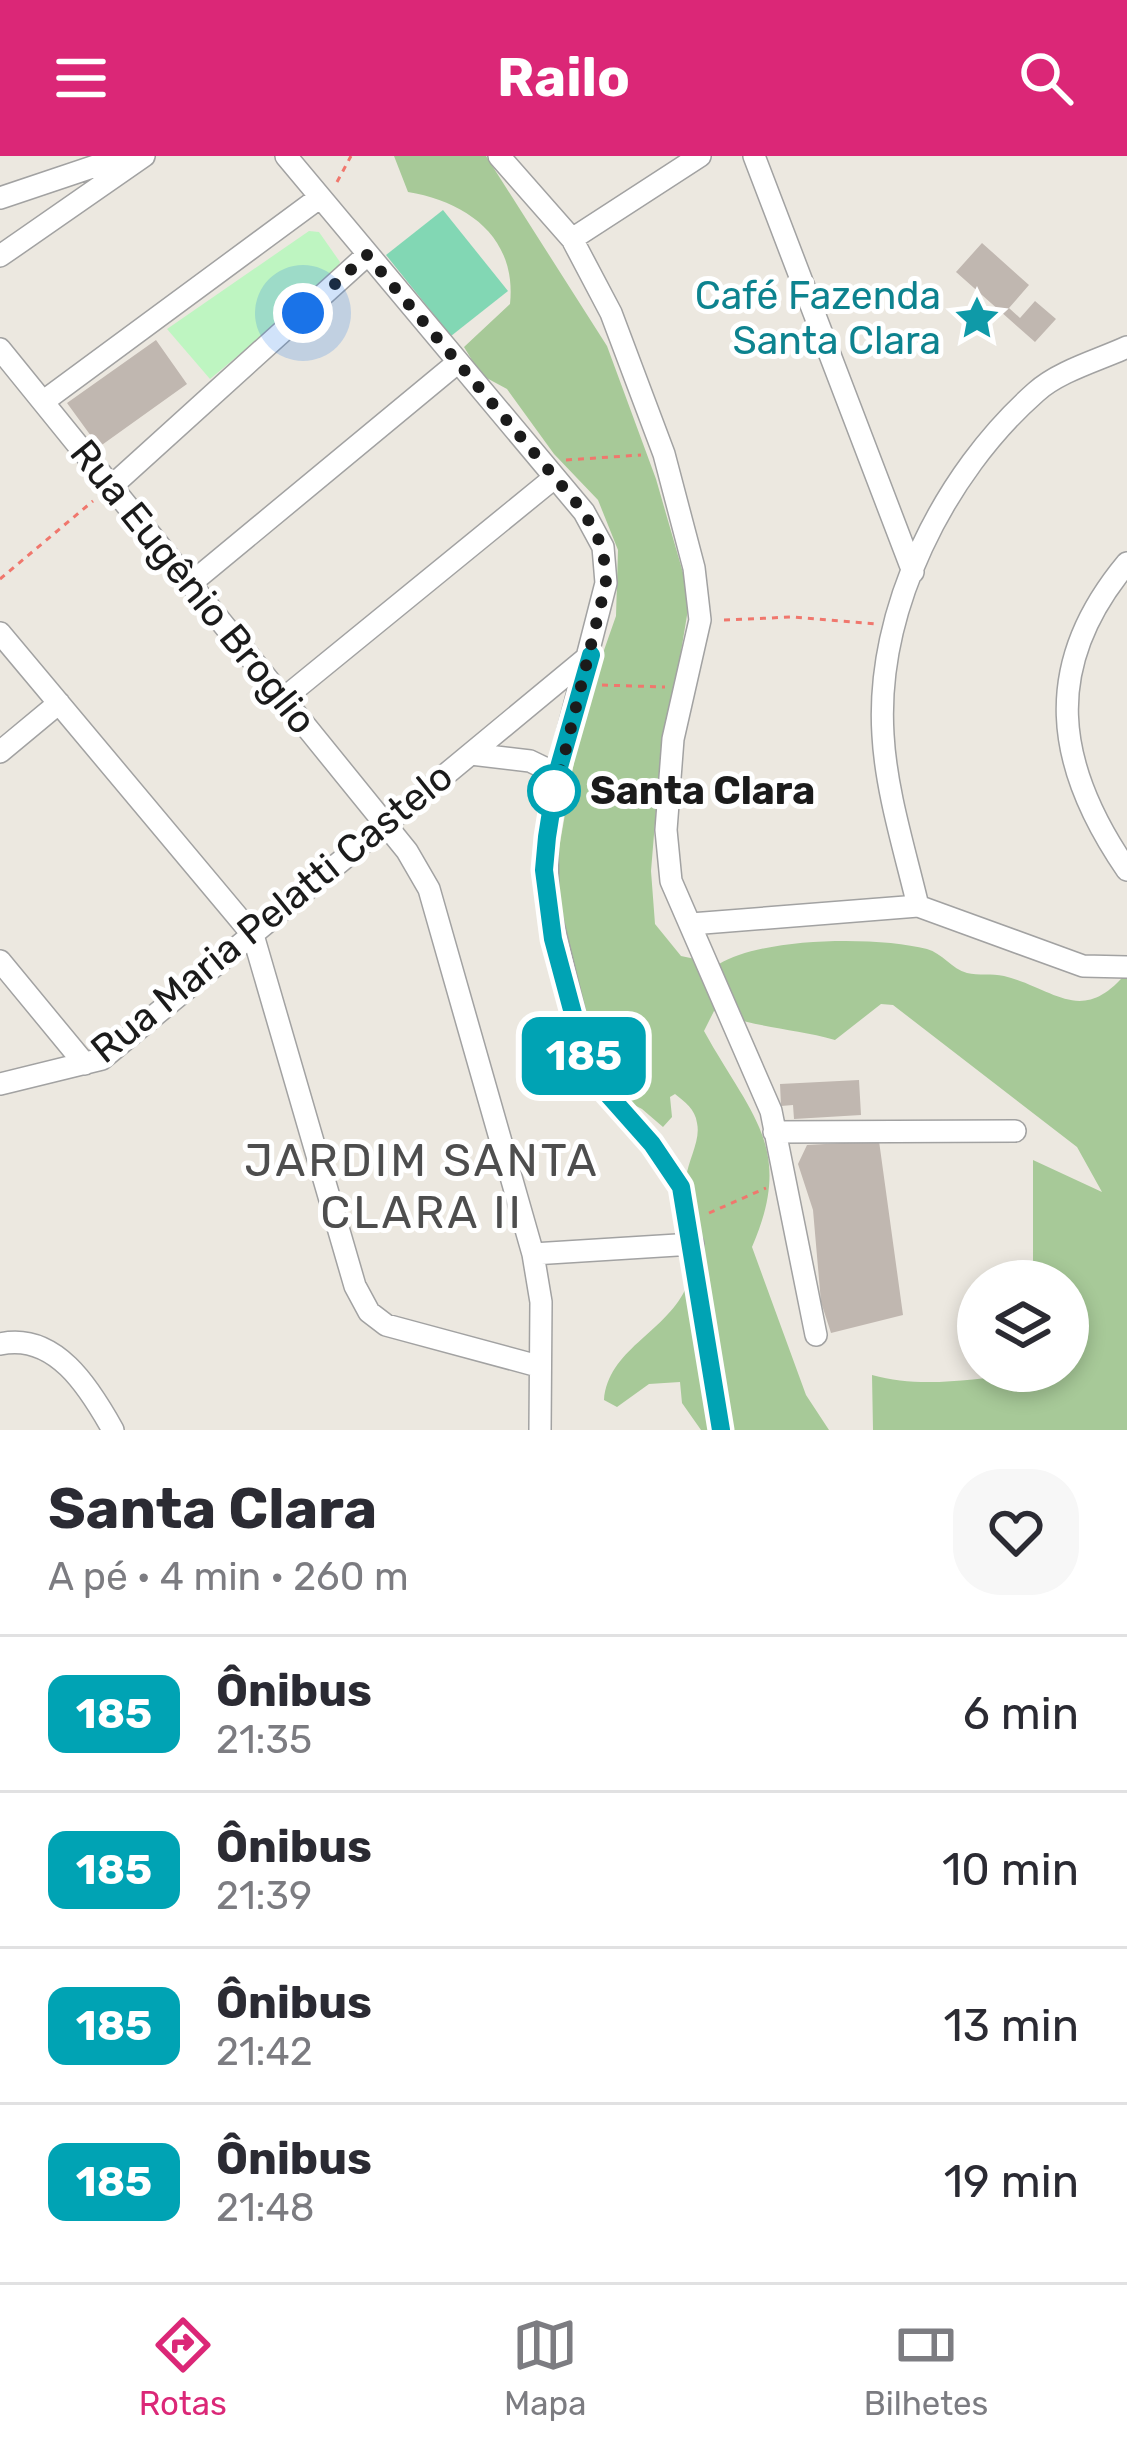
<!DOCTYPE html>
<html lang="pt">
<meta charset="utf-8">
<style>
:root{--surface:#fff;--page:#f7f7f7;--text:#2b2b33;--muted:#7c7c81;--line:#e1e1e2;--accent:#db2777}
body{margin:0;font-family:Rubik,sans-serif;background:var(--page);color:var(--text);height:100vh;display:flex;flex-direction:column;font-size:45px;white-space:nowrap}
*{box-sizing:border-box;margin:0}
p{font-size:39px;color:var(--muted)}
.icon{flex:none;width:66px;height:66px;fill:none;stroke:currentColor;stroke-width:2;stroke-linecap:round;stroke-linejoin:round}
.map{position:relative;height:1274px;overflow:hidden}
.details{display:flex;flex-direction:column;background:var(--surface);flex:1}
.details>*{flex:none}
.badge{padding:0 24px;border-radius:18px;font-size:42px;line-height:78px}
.buttons{position:absolute;left:957px;top:1104px;display:grid;gap:24px}
.buttons a{display:grid;place-items:center;width:132px;height:132px;border-radius:50%;background:var(--surface);box-shadow:0 6px 18px #0003;font-size:60px}
.you{position:absolute;width:60px;height:60px;margin:-30px;border:9px solid #fff;border-radius:50%;background:#1a73e8;box-shadow:0 0 0 18px #1a73e833}
.map>.badge{position:absolute;translate:-50% -50%;box-shadow:0 0 0 6px #fff}
.round{display:grid;place-items:center;flex:none;width:126px;height:126px;border-radius:48px;background:var(--page)}
.summary{display:flex;align-items:center;justify-content:space-between;height:204px;padding:0 48px}
h1{font-size:57px;font-weight:700;line-height:90px}
ul{padding:0;list-style:none}
li{display:flex;align-items:center;gap:36px;height:156px;padding:0 48px;border-top:3px solid var(--line)}
li div{flex:1}
li b{display:block;font-size:45px}
li em{font-style:normal}
li .badge{min-width:132px;font-weight:700;text-align:center}
header{display:flex;justify-content:space-between;align-items:center;height:156px;padding:0 48px;background:var(--accent);color:#fff;font-size:54px;font-weight:700}
.tab-bar{display:flex;justify-content:space-around;align-items:center;height:168px;border-top:3px solid var(--line);background:var(--surface);font-size:33px;color:var(--muted)}
.tab-bar a{display:grid;justify-items:center;gap:6px}
.tab-bar .active{color:var(--accent)}
.map>svg:first-child{display:block}
</style>
<header><svg class="icon" aria-label="menu" viewBox="0 0 24 24"><path d="M4 6h16M4 12h16M4 18h16"/></svg>Railo<svg class="icon" aria-label="search" viewBox="0 0 24 24"><circle cx="10" cy="10" r="6"/><path d="M15 15l6 6"/></svg></header>
<div class="map">
<svg width="1127" height="1274" viewBox="0 0 1127 1274">
<rect width="100%" height="100%" fill="#ece8e0"/>
<path fill="#a7c998" d="M394,0H486L607,190L656,323L690,441L657,642L651,715L655,768L681,800L719,808C763,781 877,780 927,793C942,797 952,813 967,817C978,820 992,817 1004,820C1055,833 1082,871 1127,816V1274H873L872,1219C936,1237 1002,1215 1068,1215V1125L1033,1123V1004L1102,1036L1077,991L893,849L881,848L835,884C793,872 753,872 714,855L704,875C751,960 795,992 752,1091L806,1239L829,1274H701L682,1247L680,1226L649,1228L617,1251L604,1244C608,1194 664,1177 685,1134C700,1104 682,1055 686,1022C688,1004 701,984 697,967C695,953 685,946 675,938L670,941L672,961L663,971L642,953L613,938L596,915L564,799L555,716L583,554L616,460L618,394L598,344L554,298L507,233L481,219L464,191L510,148C517,82 468,46 408,36Z"/>
<path fill="#bef5c1" d="M309,75L319,76L340,106L334,120L210,223L167,173Z"/>
<path fill="#82d7b4" d="M443,54L508,135L451,180L386,99Z"/>
<path fill="#c0b7b0" d="M982,87L1029,129L1009,152L1020,162L1035,145L1056,163L1035,186L956,116Z
M156,184L187,228L99,291L67,247Z
M859,924L861,959L794,963L793,949L781,950L780,928Z
M879,985L903,1159L831,1177L821,1146L813,1054L798,1008L807,989Z"/>
<g fill="none" stroke-linecap="round" stroke-linejoin="round">
<g stroke="#a2a2a2" stroke-width="24">
<path id="minor" d="M286,0L584,356L603,391L606,427L557,618L547,681L548,747L589,917L652,988L681,1031L721,1274
M499,0L572,83L611,157L664,298L694,412L700,464L673,583L666,674L671,725L771,955L816,1179
M754,0L913,416
M0,42L125,0
M572,83L700,0
M0,100L144,0
M0,193L407,695L429,733L533,1098L541,1146L540,1274
M44,245L319,42
M113,329L367,99
M1127,407C1041,510 1054,608 1127,714
M190,428L457,207
M0,477L253,779L355,1130L369,1156L386,1169L538,1210
M283,543L554,322
M0,596L59,547
M471,598L530,605L557,618
M918,750C905,695 886,635 883,579C875,454 944,317 1036,236C1059,215 1099,204 1127,191
M691,768L918,750L1083,810L1127,811
M0,805L85,908
M0,928L102,903L590,499
M774,976L1015,975
M533,1098L693,1088
M0,1188C55,1176 89,1231 113,1274"/>
</g>
<path stroke="#f0776d" stroke-width="3" stroke-dasharray="6 6" stroke-linecap="butt" d="M337,26L351,0
M566,304L641,299
M0,423L93,345
M724,464L792,461L876,468
M602,529L665,531
M709,1057L766,1032"/>
<use href="#minor" stroke="#fff" stroke-width="21"/>
</g>
<g fill="none" stroke-linecap="round" stroke-linejoin="round">
<g stroke="#fff" stroke-width="27">
<path id="line" d="M591,499L557,618L547,681L544,714L553,783L589,917L652,988L681,1031L721,1274"/>
</g>
<use href="#line" stroke="#00a3b4" stroke-width="18"/>
<path stroke="#1b1b1b" stroke-width="12" stroke-dasharray="0 21.6" d="M303,157L367,99L584,356L603,392L606,427L552,650L554,635"/>
</g>
<defs>
<g id="sight-bare" transform="scale(3.6)"><path d="M0-6L1.8-2.2L6-1.7L2.9 1.2L3.7 5.4L0 3.3L-3.7 5.4L-2.9 1.2L-6-1.7L-1.8-2.2Z" fill="#0f9aa8" stroke="#fff" stroke-width="2.5" paint-order="stroke"/></g>
</defs>
<g fill-rule="evenodd">
<use href="#sight-bare" x="977" y="162"/>
</g>
<circle fill="#fff" stroke="#00a3b4" stroke-width="6" cx="554" cy="635" r="24"/>
<g text-anchor="middle" dominant-baseline="central" stroke-width="10" stroke-linejoin="round" paint-order="stroke">
<g font-size="39" fill="#0d838f" stroke="#fff" text-anchor="end">
<text x="941" y="140">Café Fazenda<tspan x="941" dy="45">Santa Clara</tspan></text>
</g>
<g font-size="39" fill="#1b1b1b" stroke="#fff">
<text transform="translate(193 431) rotate(51)">Rua Eugênio Broglio</text>
<text transform="translate(272 757) rotate(-39)">Rua Maria Pelatti Castelo</text>
</g>
<g font-size="39" font-weight="bold" fill="#1b1b1b" stroke="#fff" text-anchor="start">
<text x="590" y="635">Santa Clara</text>
</g>
<g font-size="45" letter-spacing="3" fill="#4e4e4e" stroke="#fff">
<text x="422" y="1004">JARDIM SANTA<tspan x="422" dy="52">CLARA II</tspan></text>
</g>
</g>
</svg>
<div class="buttons">
<a><svg class="icon" aria-label="layers" viewBox="0 0 24 24"><path d="M12 4l9 5-9 5-9-5zM3 14l9 5 9-5"/></svg></a>
</div>
<div class="you" style="left:303px;top:157px"></div>
<b class="badge" style="left:584px;top:900px;background:#00a3b4;color:#fff">185</b>
</div>
<section class="details">
<div class="summary"><div><h1>Santa Clara</h1><p>A pé · 4 min · 260 m</p></div><a class="round"><svg class="icon" aria-label="heart" viewBox="0 0 24 24"><path d="M12 20l-8-8c-3-5 5-10 8-4 3-6 11-1 8 4z"/></svg></a></div>
<ul>
<li><span class="badge" style="background:#00a3b4;color:#fff">185</span><div><b>Ônibus</b><p>21:35</p></div><em>6 min</em></li>
<li><span class="badge" style="background:#00a3b4;color:#fff">185</span><div><b>Ônibus</b><p>21:39</p></div><em>10 min</em></li>
<li><span class="badge" style="background:#00a3b4;color:#fff">185</span><div><b>Ônibus</b><p>21:42</p></div><em>13 min</em></li>
<li><span class="badge" style="background:#00a3b4;color:#fff">185</span><div><b>Ônibus</b><p>21:48</p></div><em>19 min</em></li>
</ul>
</section>
<nav class="tab-bar">
<a class="active"><svg class="icon" aria-label="directions" viewBox="0 0 24 24"><path d="M12 3l9 9-9 9-9-9zM9 14v-3h6M13 9l2 2-2 2"/></svg>Rotas</a>
<a><svg class="icon" aria-label="map" viewBox="0 0 24 24"><path d="M3 6l6-2 6 2 6-2v14l-6 2-6-2-6 2zM9 4v14M15 6v14"/></svg>Mapa</a>
<a><svg class="icon" aria-label="tickets" viewBox="0 0 24 24"><path d="M3 7h18v10H3zM15 7v10"/></svg>Bilhetes</a>
</nav>
